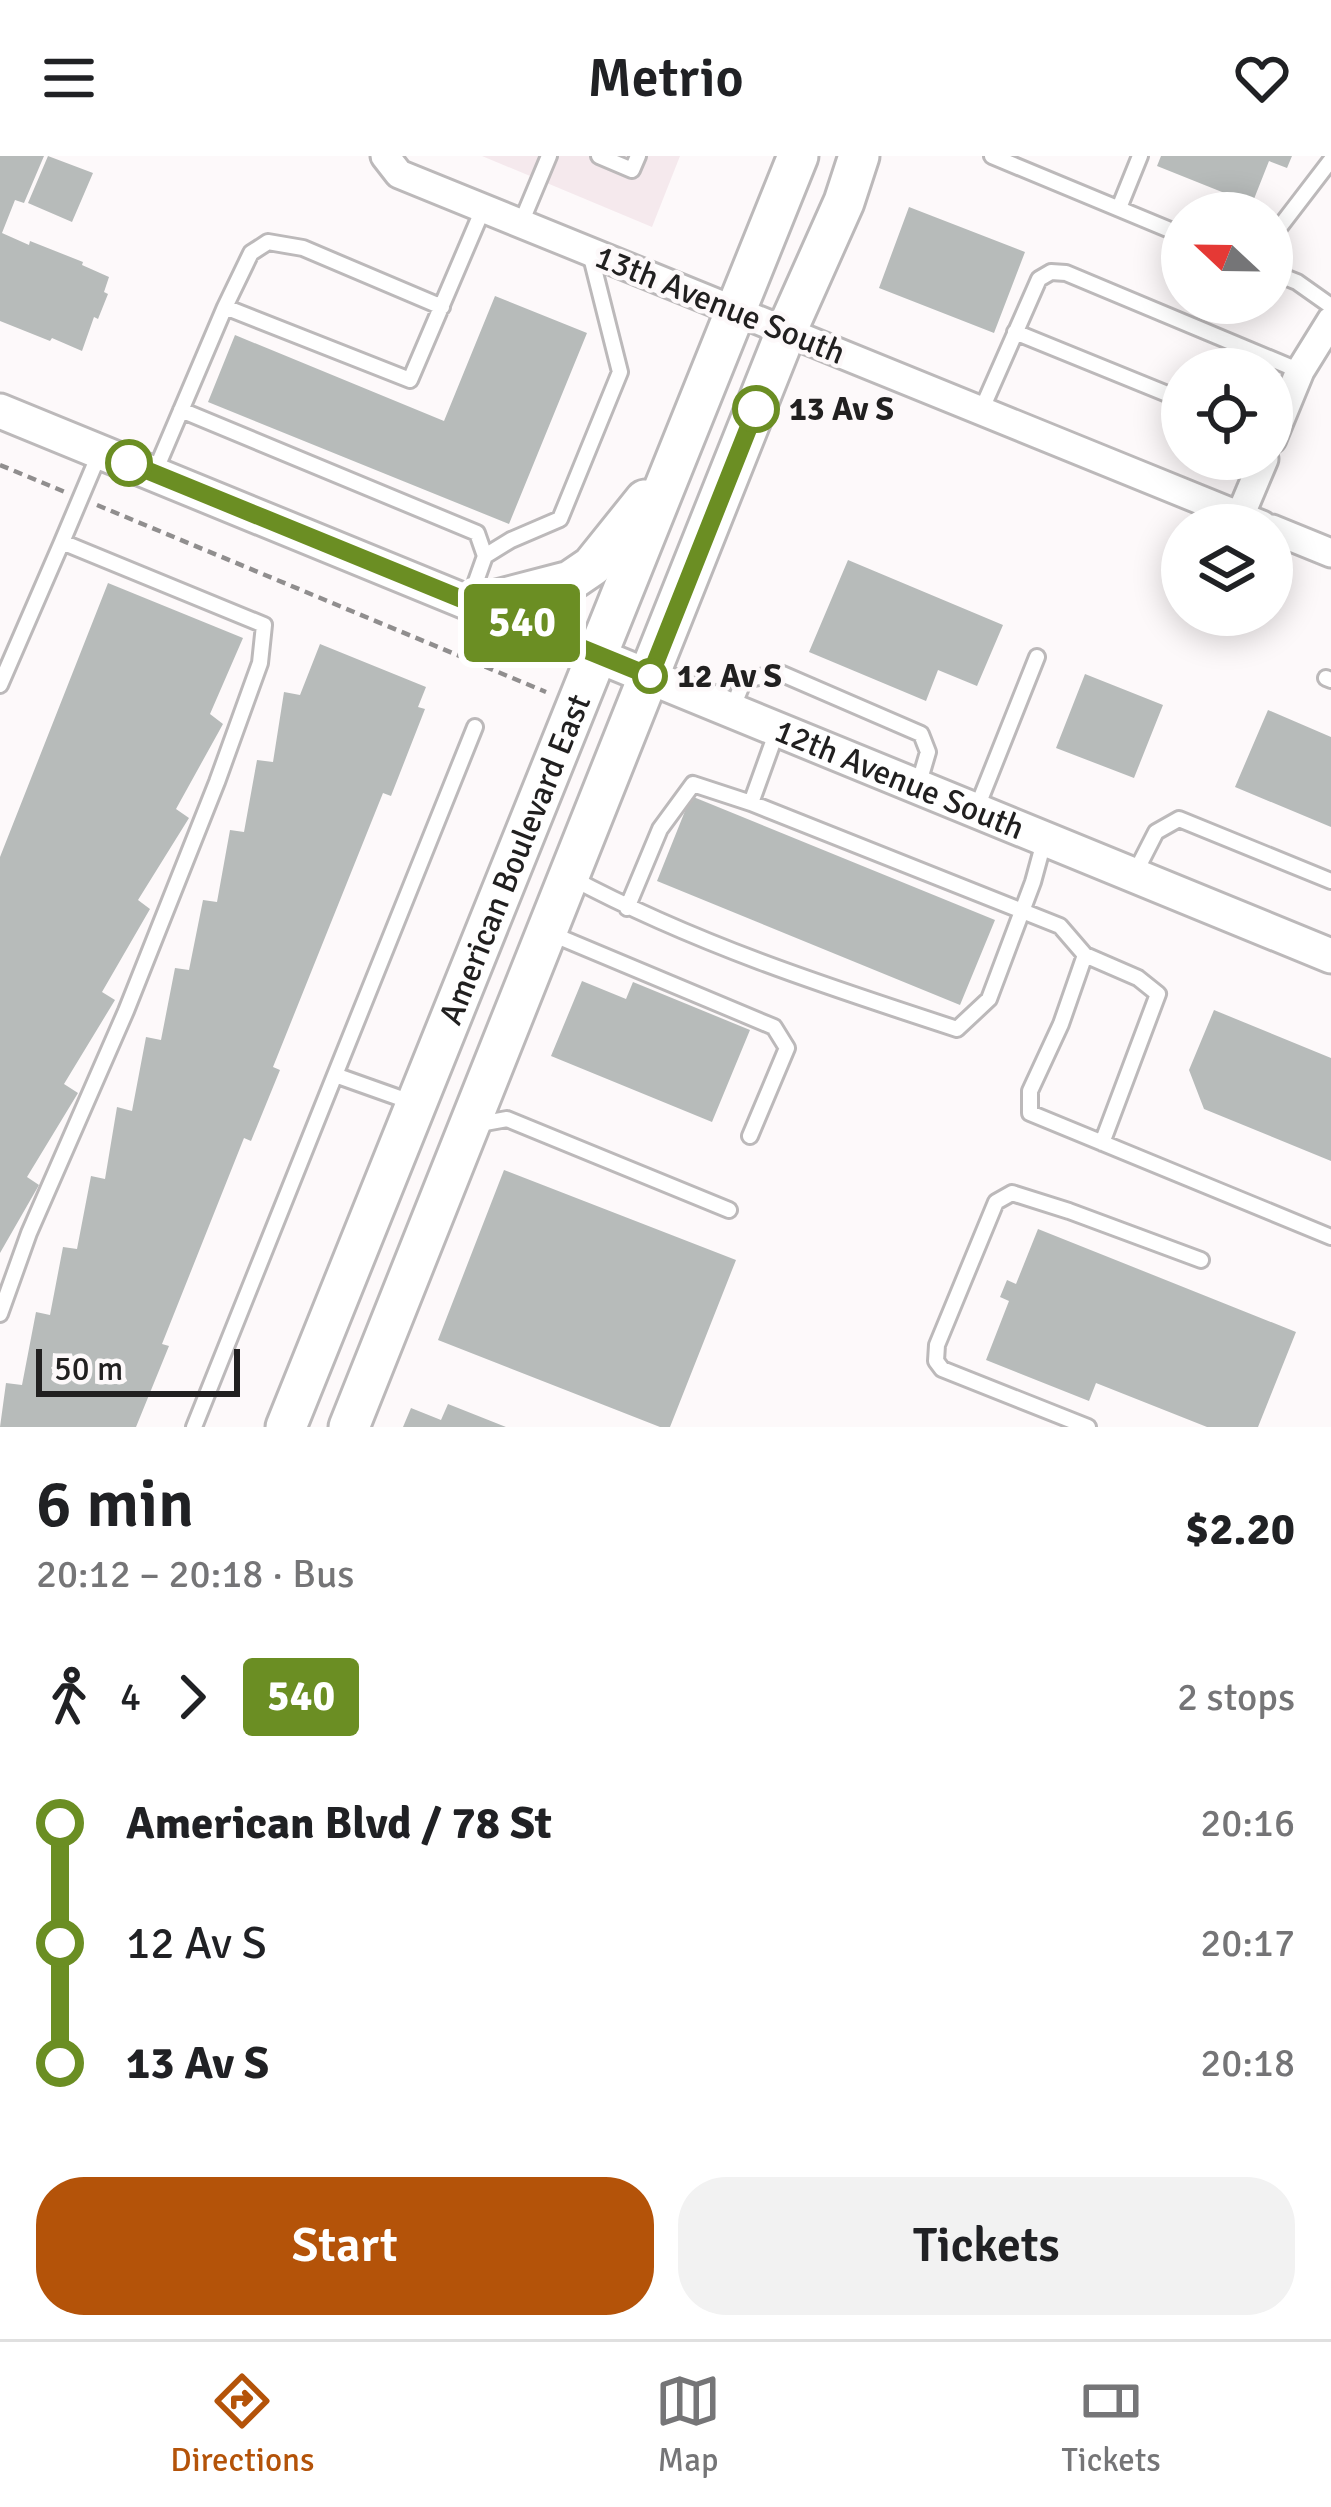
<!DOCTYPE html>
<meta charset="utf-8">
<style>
:root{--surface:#fff;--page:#f2f2f2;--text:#202124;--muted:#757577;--line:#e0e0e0;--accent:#b45309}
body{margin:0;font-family:Signika,sans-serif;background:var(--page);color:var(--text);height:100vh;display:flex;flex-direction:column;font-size:45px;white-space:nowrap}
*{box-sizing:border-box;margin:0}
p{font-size:39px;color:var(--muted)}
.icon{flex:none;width:66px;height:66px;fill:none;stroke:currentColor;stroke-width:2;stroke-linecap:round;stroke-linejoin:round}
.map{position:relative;height:1271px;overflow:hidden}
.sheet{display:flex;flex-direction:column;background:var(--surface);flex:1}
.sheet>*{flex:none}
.badge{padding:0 24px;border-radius:9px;font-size:42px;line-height:78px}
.needle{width:78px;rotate:292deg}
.tools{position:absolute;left:1161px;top:36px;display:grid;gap:24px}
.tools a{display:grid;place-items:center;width:132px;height:132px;border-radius:50%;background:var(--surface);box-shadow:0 6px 30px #0003;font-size:60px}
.scale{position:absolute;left:36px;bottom:30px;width:204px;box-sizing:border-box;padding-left:12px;border:6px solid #212020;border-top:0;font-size:33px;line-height:42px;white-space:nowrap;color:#212020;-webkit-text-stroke:9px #fdf9fa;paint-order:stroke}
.map>.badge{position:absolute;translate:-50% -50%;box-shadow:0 0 0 6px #fff}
.legs{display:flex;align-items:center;gap:18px;height:132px;padding:0 36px;font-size:39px}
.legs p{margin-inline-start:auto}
.summary{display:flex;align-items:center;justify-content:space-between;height:204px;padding:0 36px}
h1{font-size:66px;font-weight:600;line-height:90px}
.cta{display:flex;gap:24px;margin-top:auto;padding:24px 36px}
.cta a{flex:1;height:138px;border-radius:48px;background:var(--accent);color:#fff;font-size:48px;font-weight:600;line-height:138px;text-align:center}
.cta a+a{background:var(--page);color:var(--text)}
ul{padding:0 36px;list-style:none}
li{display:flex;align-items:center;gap:42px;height:120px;font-size:45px}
li i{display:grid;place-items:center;width:18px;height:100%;margin:0 15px;background:currentColor}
li i::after{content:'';width:30px;height:30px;margin:-15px;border:9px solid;border-radius:50%;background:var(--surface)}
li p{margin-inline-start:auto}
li:first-child i{background:linear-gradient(#0000 50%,currentColor 0)}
li:last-child i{background:linear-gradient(currentColor 50%,#0000 0)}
header{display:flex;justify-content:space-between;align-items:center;height:156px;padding:0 36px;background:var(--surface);font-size:54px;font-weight:600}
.tab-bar{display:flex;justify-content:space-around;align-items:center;height:168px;border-top:3px solid var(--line);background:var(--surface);font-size:33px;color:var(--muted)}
.tab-bar a{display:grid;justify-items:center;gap:6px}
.tab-bar .active{color:var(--accent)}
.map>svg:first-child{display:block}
</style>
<header><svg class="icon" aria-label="menu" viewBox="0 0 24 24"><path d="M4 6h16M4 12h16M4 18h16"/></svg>Metrio<svg class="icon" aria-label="heart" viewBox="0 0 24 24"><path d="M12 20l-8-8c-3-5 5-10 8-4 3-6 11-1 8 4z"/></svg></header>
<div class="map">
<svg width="1331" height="1271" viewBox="0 0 1331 1271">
<rect width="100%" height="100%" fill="#fdf9fa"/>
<path fill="#f5e9ed" d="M482,0H680L652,71Z"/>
<path fill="#b7bbba" d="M0,0H44L24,47L15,44L2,77L29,89L30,85L83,106L82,109L109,121L104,136L108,138L98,163L94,161L82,195L52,182L50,185L0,165Z
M48,0L93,17L72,66L28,47Z
M1161,0H1292L1287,12L1269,5L1252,48L1157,10Z
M909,51L1025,96L994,177L879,132Z
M495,140L587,177L509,368L208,246L235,179L444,265Z
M848,404L1003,469L977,530L938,514L926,545L809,496Z
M108,427L243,482L210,558L223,568L176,653L189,662L138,744L150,753L102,836L115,844L64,928L78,937L27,1021L39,1029L0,1097V701Z
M320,488L426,531L418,551L425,553L391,640L383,637L273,911L280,914L251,985L244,982L162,1188L169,1190L136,1271H0L6,1227L22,1229L36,1156L50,1159L63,1091L77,1093L91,1020L105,1023L117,951L132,955L146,881L161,884L175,812L189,814L203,744L217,746L230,674L244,676L257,604L273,606L284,536L300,539Z
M1085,518L1163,549L1134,622L1056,592Z
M1268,554L1331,581V671L1235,631Z
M691,640L995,764L960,849L657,725Z
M582,825L626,843L633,826L750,874L712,966L551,900Z
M1214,854L1331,902V1005L1204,953L1189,914Z
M504,1014L736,1104L670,1271H660L438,1184Z
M1038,1073L1296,1176L1258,1271H1207L1096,1227L1089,1245L986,1204L1009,1145L1000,1141L1007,1124L1016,1128Z
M448,1248L506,1271H403L411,1252L441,1264Z"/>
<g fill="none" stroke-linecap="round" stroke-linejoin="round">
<g stroke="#bcb9ba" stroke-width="20">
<path id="service" d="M599,0L632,14L638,0
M992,0L1182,79
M1119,52L1140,0
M521,67L549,0
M1272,81L1331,4
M1272,116L1297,126L1331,150
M225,151L251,97L268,86L303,92L442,151
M1015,176L1182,244
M1227,213L1236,189
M181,254L477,377L485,400
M981,255L1039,123L1051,116L1066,117L1300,215
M154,318L225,151L410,224L483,53
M469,445L485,400L511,384L560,363L620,216L590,97
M1326,522L1331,524
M0,529L62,386
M732,553L744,524L780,517L921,578L928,596L918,630
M751,647L778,572
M976,654L1037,501
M1134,719L1156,676L1179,663L1331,725
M570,721C693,787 825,830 957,873L989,843L1033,726L1045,682
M627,752L660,673L693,628L751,647L1060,770L1085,799L1061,868L1030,935V957L1331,1081
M552,778L774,871L787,892L750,980
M1085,799L1138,822L1158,838L1102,987
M335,919L475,571
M474,969L507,963L729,1054
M0,1158L29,1077L126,855L217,626L260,507L264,469L62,386L100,296
M194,1271L335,919L411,946
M1088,1271L942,1213L936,1205L937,1189L996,1046L1012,1037L1069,1055L1201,1104"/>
</g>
<g stroke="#bcb9ba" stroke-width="33">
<path id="minor" d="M385,0L399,18L1262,369
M1272,283L1300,215L1331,165
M1240,360L1264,303
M1272,373L1331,397"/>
</g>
<g stroke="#bcb9ba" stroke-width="39">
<g id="tertiary">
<path id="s1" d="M0,255L1331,800"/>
</g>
</g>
<g stroke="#bcb9ba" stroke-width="45">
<g id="secondary">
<path d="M478,449L570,425L592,410L645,344"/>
<path id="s2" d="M286,1271L798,0"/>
<path d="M349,1271L786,176L844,46L859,0"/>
</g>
</g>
<path stroke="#908e8e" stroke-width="4.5" stroke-dasharray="9 6" stroke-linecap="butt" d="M0,309L65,336
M97,349L546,536"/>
<use href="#service" stroke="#fff" stroke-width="14"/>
<use href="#minor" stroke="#fff" stroke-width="27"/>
<use href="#tertiary" stroke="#fff" stroke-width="33"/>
<use href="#secondary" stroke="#fff" stroke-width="39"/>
</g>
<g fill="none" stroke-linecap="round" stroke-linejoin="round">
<g stroke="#fff" stroke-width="27">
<path id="line-1" d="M129,307L650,520L756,253"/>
</g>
<use href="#line-1" stroke="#6b8e23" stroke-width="18"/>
</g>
<g fill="#fff" stroke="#6b8e23" stroke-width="6">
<circle cx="756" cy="253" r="21"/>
<circle cx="129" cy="307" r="21"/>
<circle cx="650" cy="520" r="15"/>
</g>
<g text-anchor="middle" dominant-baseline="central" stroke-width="9" stroke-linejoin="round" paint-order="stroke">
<g font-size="33" fill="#212020" stroke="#fdf9fa">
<text transform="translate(720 149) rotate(22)">13th Avenue South</text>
<text stroke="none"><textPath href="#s1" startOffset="972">12th Avenue South</textPath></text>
<text stroke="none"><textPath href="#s2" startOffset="612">American Boulevard East</textPath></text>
</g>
<g font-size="33" font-weight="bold" fill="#212020" stroke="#fdf9fa" text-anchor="start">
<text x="789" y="253">13 Av S</text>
<text x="677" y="520">12 Av S</text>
</g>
</g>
</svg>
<div class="tools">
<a><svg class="needle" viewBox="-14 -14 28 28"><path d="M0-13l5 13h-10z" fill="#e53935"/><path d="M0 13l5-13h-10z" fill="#757577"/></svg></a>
<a><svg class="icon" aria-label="locate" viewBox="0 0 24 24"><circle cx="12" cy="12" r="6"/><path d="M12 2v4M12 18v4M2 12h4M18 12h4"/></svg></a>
<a><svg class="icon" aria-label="layers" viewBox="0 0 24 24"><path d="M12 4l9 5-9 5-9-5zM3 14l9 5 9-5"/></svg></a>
</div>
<div class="scale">50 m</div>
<b class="badge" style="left:522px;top:467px;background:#6b8e23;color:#fff">540</b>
</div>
<section class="sheet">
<div class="summary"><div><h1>6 min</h1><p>20:12 – 20:18 · Bus</p></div><b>$2.20</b></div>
<div class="legs"><svg class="icon" aria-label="walk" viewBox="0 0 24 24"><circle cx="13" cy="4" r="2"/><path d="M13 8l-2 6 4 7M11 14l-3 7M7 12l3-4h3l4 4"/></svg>4<svg class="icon" aria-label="forward" viewBox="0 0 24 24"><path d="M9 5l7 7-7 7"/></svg><b class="badge" style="background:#6b8e23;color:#fff">540</b><p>2 stops</p></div>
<ul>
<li><i style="color:#6b8e23"></i><b>American Blvd / 78 St</b><p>20:16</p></li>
<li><i style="color:#6b8e23"></i><span>12 Av S</span><p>20:17</p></li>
<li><i style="color:#6b8e23"></i><b>13 Av S</b><p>20:18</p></li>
</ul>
<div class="cta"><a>Start</a><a>Tickets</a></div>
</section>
<nav class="tab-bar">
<a class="active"><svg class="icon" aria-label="directions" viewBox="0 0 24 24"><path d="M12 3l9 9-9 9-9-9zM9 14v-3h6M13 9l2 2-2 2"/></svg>Directions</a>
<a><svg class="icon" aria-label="map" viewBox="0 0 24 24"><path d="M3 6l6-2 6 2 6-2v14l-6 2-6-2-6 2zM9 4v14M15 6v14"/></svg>Map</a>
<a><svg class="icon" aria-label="tickets" viewBox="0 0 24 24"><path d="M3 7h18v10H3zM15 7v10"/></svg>Tickets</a>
</nav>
